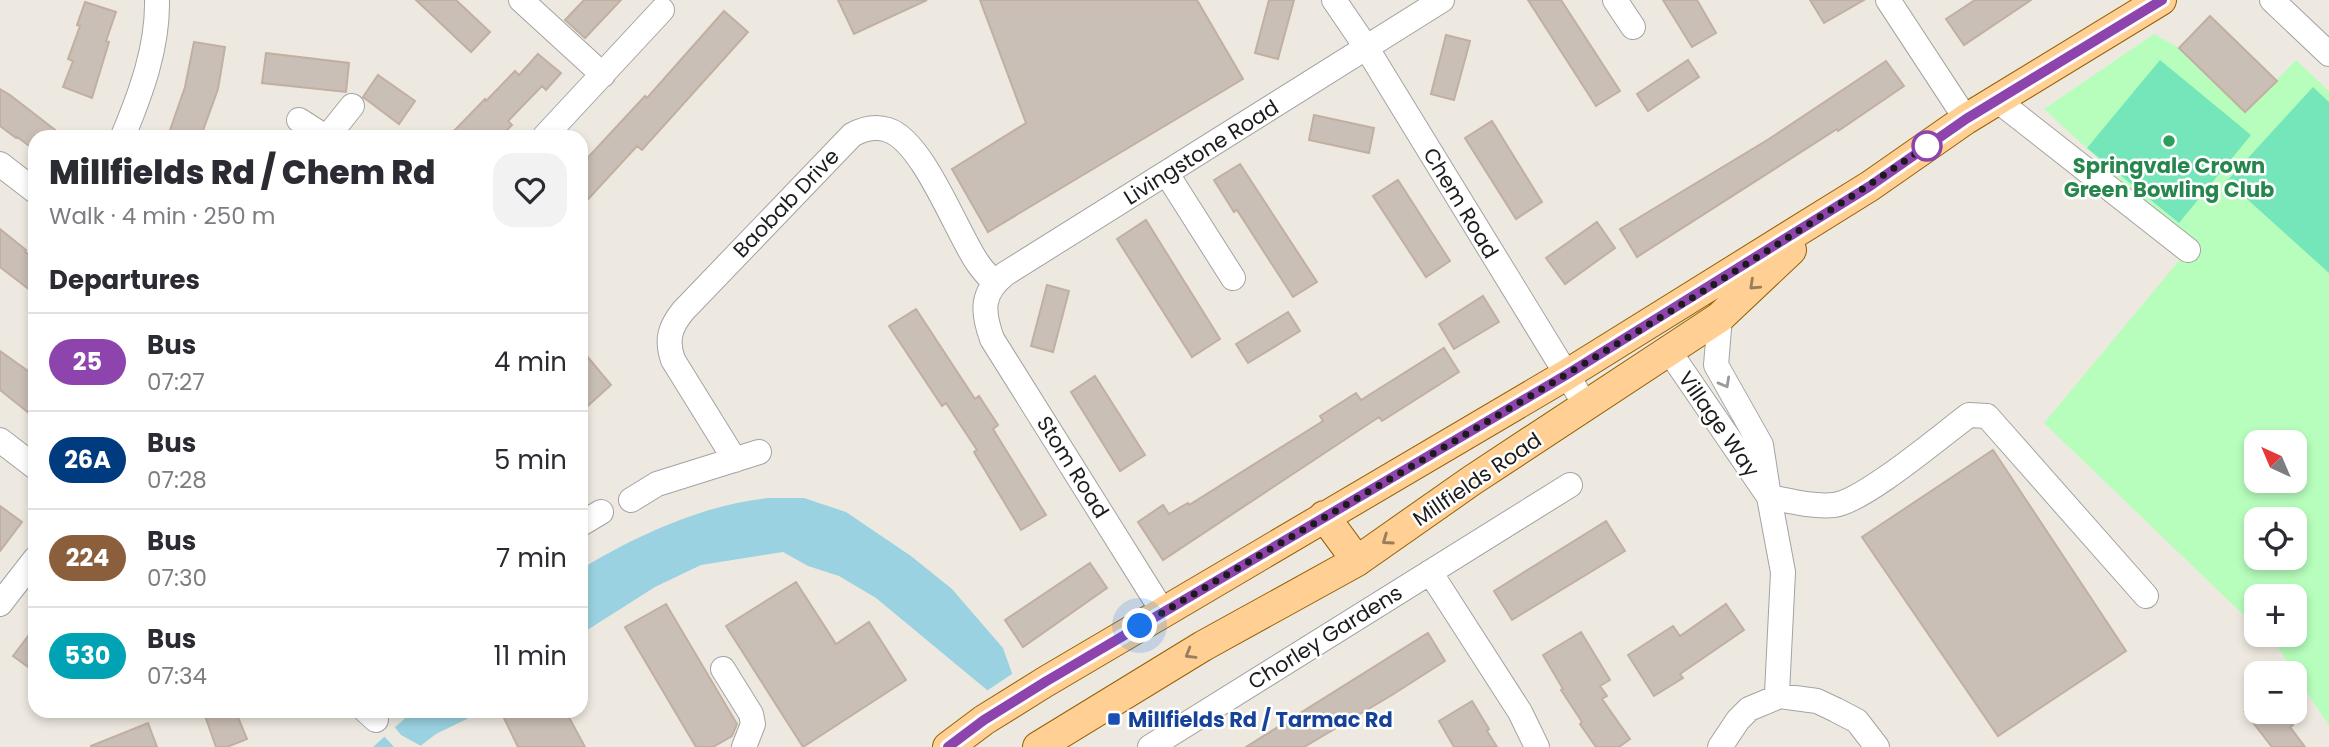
<!DOCTYPE html>
<meta charset="utf-8">
<style>
:root{--surface:#fff;--page:#f2f2f3;--text:#2b2b33;--muted:#7c7c81;--line:#e1e1e2}
body{margin:0;font-family:Poppins,sans-serif;background:var(--page);color:var(--text);height:100vh;display:flex;flex-direction:column;font-size:26px;white-space:nowrap}
*{box-sizing:border-box;margin:0}
p{font-size:23px;color:var(--muted)}
.icon{flex:none;width:38px;height:38px;fill:none;stroke:currentColor;stroke-width:2;stroke-linecap:round;stroke-linejoin:round}
.map{position:relative;flex:1;overflow:hidden}
.details{position:absolute;left:28px;top:130px;width:560px;height:588px;display:flex;flex-direction:column;background:var(--surface);border-radius:21px;box-shadow:0 4px 10px #0003}
.details>*{flex:none}
.badge{padding:0 14px;border-radius:23px;font-size:24px;line-height:46px}
.needle{width:46px;rotate:316deg}
.controls{position:absolute;left:2244px;top:430px;display:grid;gap:14px}
.controls a{display:grid;place-items:center;width:63px;height:63px;border-radius:14px;background:var(--surface);box-shadow:0 4px 10px #0003;font-size:35px}
.you{position:absolute;width:35px;height:35px;margin:-18px;border:5px solid #fff;border-radius:50%;background:#1a73e8;box-shadow:0 0 0 10px #1a73e833}
.map>.badge{position:absolute;translate:-50% -50%;box-shadow:0 0 0 4px #fff}
h2{padding:0 21px;font-size:26px;line-height:63px}
.round{display:grid;place-items:center;flex:none;width:74px;height:74px;border-radius:21px;background:var(--page)}
.summary{display:flex;align-items:center;justify-content:space-between;height:119px;padding:0 21px}
h1{font-size:33px;font-weight:800;line-height:52px}
ul{padding:0;list-style:none}
li{display:flex;align-items:center;gap:21px;height:98px;padding:0 21px;border-top:2px solid var(--line)}
li div{flex:1}
li b{display:block;font-size:26px}
li em{font-style:normal}
li .badge{min-width:77px;font-weight:700;text-align:center}
.map>svg:first-child{display:block}
</style>
<div class="map">
<svg width="2329" height="747" viewBox="0 0 2329 747">
<rect width="100%" height="100%" fill="#eee9e0"/>
<path fill="#b7febc" fill-rule="evenodd" d="M2154,34L2179,48L2245,112L2296,60L2329,91V726L2279,649L2265,635H2294V597H2256V627L2044,423L2192,245L2044,109ZM2256,443H2294V481H2256ZM2256,520H2294V558H2256Z"/>
<path fill="#75e6b9" d="M2160,60L2251,135L2179,223L2087,148Z
M2313,87L2329,102V273L2227,181Z"/>
<path fill="#9bd2e1" d="M769,498H804L846,512L911,556L952,589L1003,648L1013,676L1026,747L987,690L876,598L839,576L808,566L783,552L701,565L655,587L581,634V569C635,536 705,504 769,498Z
M413,711H483L436,734L419,747H373Z"/>
<path fill="#eee9e0" d="M1015,672L1016,675L1065,747H1022L985,692Z
M393,725L401,735L423,747H394L382,734Z"/>
<path fill="#cabfb6" stroke="#c1afa1" stroke-width="2" d="M416,0H456L490,32L471,52Z
M584,0H621L585,38L565,20Z
M838,0H927L854,34Z
M980,0H1197L1243,79L988,232L952,169L1026,123Z
M1269,0H1294L1278,59L1255,53Z
M1528,0H1561L1620,91L1596,106Z
M1663,0H1697L1716,33L1692,47Z
M1810,0H1864L1824,23Z
M1975,0H2031L1964,45L1946,19Z
M85,2L116,12L106,41L109,42L92,98L63,87L73,61L68,59L80,26L77,25Z
M724,11L748,32L642,150L637,146L581,207V165L645,96L647,98Z
M2210,16L2277,81L2245,112L2179,48Z
M1446,35L1470,41L1454,100L1431,94Z
M194,42L225,47L218,89L201,136H168L185,87Z
M266,53L349,63L346,92L262,83Z
M538,54L561,73L546,90L542,86L508,121L512,125L501,136H449L485,99L486,101L515,71L519,75Z
M1688,60L1699,77L1648,111L1637,94Z
M1886,61L1904,86L1838,131L1837,129L1637,257L1620,229L1769,139Z
M378,75L415,101L399,124L363,97Z
M0,89L10,95L63,136H35V150L17,137L16,138L0,126Z
M1314,115L1374,128L1369,153L1309,140Z
M1492,121L1542,202L1516,219L1465,138Z
M1240,164L1317,282L1293,297L1237,210L1234,212L1214,180Z
M1398,180L1450,261L1426,277L1373,196Z
M1146,220L1220,339L1192,357L1117,239Z
M1597,222L1615,248L1565,284L1546,258Z
M0,229L26,250L25,252L30,255L35,248V294L0,267Z
M1047,285L1069,291L1053,352L1031,346Z
M1483,296L1499,322L1454,349L1439,324Z
M916,309L975,399L979,396L998,425L993,429L1046,515L1021,530L974,452L977,450L946,403L942,406L889,326Z
M1288,312L1300,331L1248,363L1236,344Z
M1444,348L1459,372L1382,421L1379,417L1163,560L1138,522L1163,505L1169,514L1188,503L1189,505L1323,421L1320,416L1356,393L1361,400Z
M581,349L611,385L581,412Z
M0,351L35,376V418L0,390Z
M1095,376L1145,455L1120,471L1071,392Z
M1993,450L2126,651L1998,736L1862,537Z
M0,506L22,522L0,551Z
M1606,521L1625,551L1512,620L1494,591Z
M1090,563L1107,588L1023,647L1005,620Z
M796,582L836,644L869,622L906,680L803,747L726,626Z
M666,604L737,724L732,736L713,747H696L625,627Z
M1726,604L1744,630L1680,674L1683,678L1654,696L1628,655L1673,626L1680,636Z
M35,627V672L13,656Z
M1581,632L1610,680L1600,686L1607,696L1602,699L1630,739L1619,747H1596L1580,724L1582,722L1561,690L1563,689L1543,655Z
M1428,633L1445,661L1392,695L1304,747H1246Z
M1472,701L1489,729L1487,731L1497,747H1454L1439,721Z
M203,710H235L247,739L227,747H216Z
M517,710H565L585,747H518L503,716Z
M2245,712H2282L2293,725L2290,727L2305,747H2272Z
M148,723L157,747H91V746Z"/>
<g fill="none" stroke-linecap="round" stroke-linejoin="round">
<g stroke="#a3a3a3" stroke-width="26">
<path id="minor" d="M521,0L603,75
M1334,0L1366,47L1586,406
M1615,0L1633,27
M1888,0L1966,119
M2272,0L2329,54
M1997,100L2188,250
M299,120L324,136
M123,136C141,93 158,47 157,0
M328,136L352,106
M545,136L662,10
M0,164L35,191
M1167,174L1233,278
M1669,351L1769,497L1761,445L1716,365L1720,317
M0,440L35,467
M735,460L673,360C666,340 670,327 683,311L852,135C863,129 876,126 888,130C923,141 956,231 977,262C982,270 989,276 994,283
M631,500L657,484L759,452
M581,524L601,512
M1430,572L1520,712L1537,747
M0,604L35,559
M1163,612L992,339C982,311 981,293 1005,274L1442,0
M723,669L751,714L753,724L744,747
M1780,696L1777,693L1783,572L1769,497C1790,501 1812,507 1834,505C1863,502 1942,435 1969,415L1987,416L2146,596
M365,710L376,720
M1150,747L1570,485
M1720,747L1738,720L1749,709L1780,696L1817,701L1836,710L1857,721L1877,747"/>
</g>
<g stroke="#936000" stroke-width="32">
<path id="major" d="M1324,516L1357,561
M948,747L984,720L1045,682L1566,375L1870,186L1966,119L2161,0
M1038,747L1203,646L1357,561L1471,481L1720,317L1791,250"/>
</g>
<use href="#minor" stroke="#fff" stroke-width="24"/>
<use href="#major" stroke="#ffcf94" stroke-width="30"/>
</g>
<defs><path id="oneway-chevron" d="M-2-3.5L2.5 0L-2 3.5" fill="none" stroke-width="1.6" stroke-linecap="round" stroke-linejoin="round" transform="scale(1.75)"/></defs>
<g stroke="#997e5e">
<use href="#oneway-chevron" transform="translate(1754 285) rotate(137)"/>
<use href="#oneway-chevron" transform="translate(1387 540) rotate(145)"/>
<use href="#oneway-chevron" transform="translate(1190 654) rotate(149)"/>
</g>
<use stroke="#999" href="#oneway-chevron" transform="translate(1725 383) rotate(61)"/>
<g fill="none" stroke-linecap="round" stroke-linejoin="round">
<g stroke="#fff" stroke-width="16">
<path id="line" d="M948,747L984,720L1045,682L1566,375L1870,186L1966,119L2162,0"/>
</g>
<use href="#line" stroke="#8e44ad" stroke-width="10"/>
<path stroke="#1c1c1c" stroke-width="7" stroke-dasharray="0 12.6" d="M1140,626C1404,469 1674,318 1927,146"/>
</g>
<circle fill="#2e9e5b" stroke="#fff" stroke-width="2.5" cx="2169" cy="141" r="7"/>
<circle fill="#fff" stroke="#8e44ad" stroke-width="3.5" cx="1927" cy="146" r="14"/>
<rect fill="#1a4fb4" stroke="#fff" stroke-width="2.5" x="1107" y="712" width="14" height="14" rx="3.5"/>
<g text-anchor="middle" dominant-baseline="central" stroke-width="5" stroke-linejoin="round" paint-order="stroke">
<g font-size="21" fill="#1c1c1c" stroke="#fff">
<text transform="translate(1201 152) rotate(-32)">Livingstone Road</text>
<text transform="translate(786 203) rotate(-46)">Baobab Drive</text>
<text transform="translate(1461 203) rotate(59)">Chem Road</text>
<text transform="translate(1719 424) rotate(55)">Village Way</text>
<text transform="translate(1073 467) rotate(58)">Stom Road</text>
<text transform="translate(1477 479) rotate(-34)">Millfields Road</text>
<text transform="translate(1325 637) rotate(-32)">Chorley Gardens</text>
</g>
<g font-size="21" font-weight="bold" fill="#27864d" stroke="#fff">
<text x="2169" y="165">Springvale Crown<tspan x="2169" dy="24">Green Bowling Club</tspan></text>
</g>
<g font-size="21" font-weight="bold" fill="#164399" stroke="#fff" text-anchor="start">
<text x="1128" y="719">Millfields Rd / Tarmac Rd</text>
</g>
</g>
</svg>
<div class="controls">
<a><svg class="needle" viewBox="-14 -14 28 28"><path d="M0-13l5 13h-10z" fill="#e53935"/><path d="M0 13l5-13h-10z" fill="#7c7c81"/></svg></a>
<a><svg class="icon" aria-label="locate" viewBox="0 0 24 24"><circle cx="12" cy="12" r="6"/><path d="M12 2v4M12 18v4M2 12h4M18 12h4"/></svg></a>
<a>+</a>
<a>−</a>
</div>
<div class="you" style="left:1140px;top:626px"></div>
<section class="details">
<div class="summary"><div><h1>Millfields Rd / Chem Rd</h1><p>Walk · 4 min · 250 m</p></div><a class="round"><svg class="icon" aria-label="heart" viewBox="0 0 24 24"><path d="M12 20l-8-8c-3-5 5-10 8-4 3-6 11-1 8 4z"/></svg></a></div>
<h2>Departures</h2>
<ul>
<li><span class="badge" style="background:#8e44ad;color:#fff">25</span><div><b>Bus</b><p>07:27</p></div><em>4 min</em></li>
<li><span class="badge" style="background:#003b80;color:#fff">26A</span><div><b>Bus</b><p>07:28</p></div><em>5 min</em></li>
<li><span class="badge" style="background:#8b5e3c;color:#fff">224</span><div><b>Bus</b><p>07:30</p></div><em>7 min</em></li>
<li><span class="badge" style="background:#00a3b4;color:#fff">530</span><div><b>Bus</b><p>07:34</p></div><em>11 min</em></li>
</ul>
</section>
</div>
